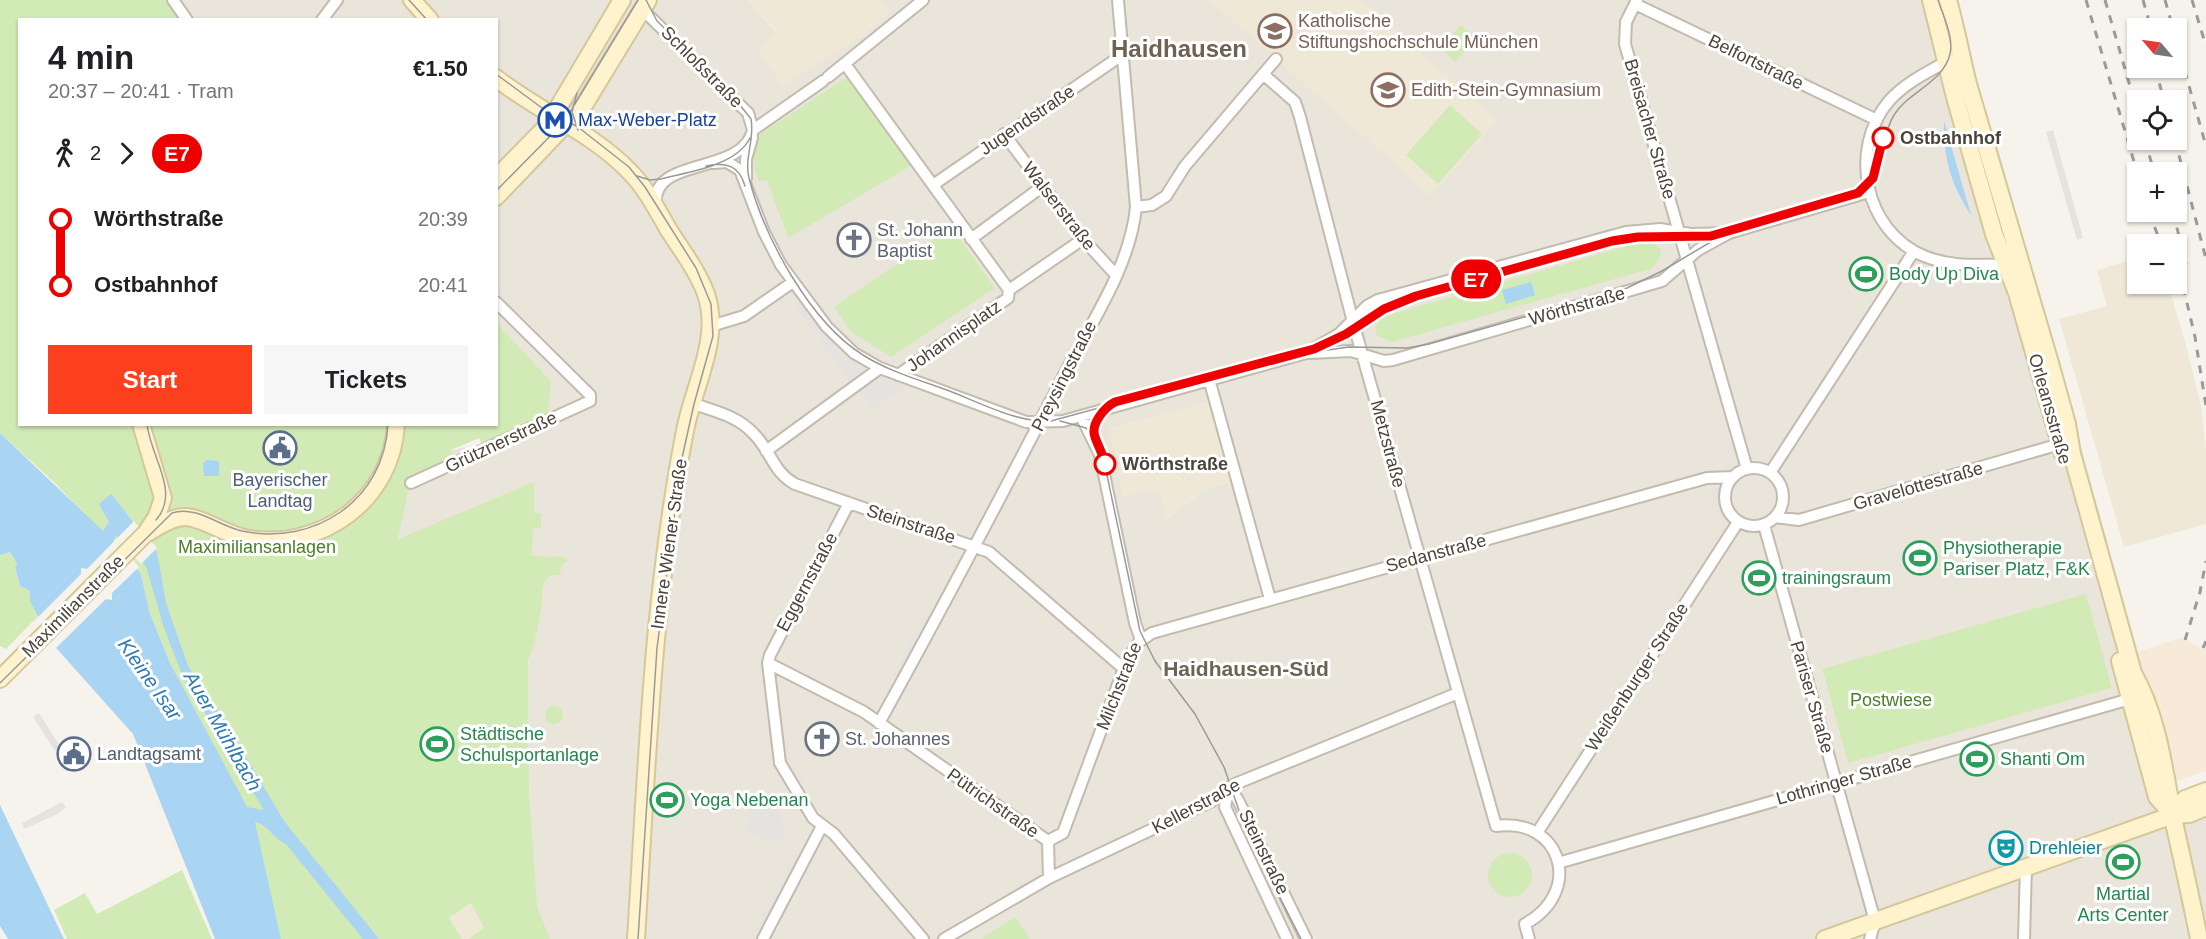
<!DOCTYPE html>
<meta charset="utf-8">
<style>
:root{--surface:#fff;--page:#f6f6f6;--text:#202124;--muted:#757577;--accent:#fc3f1d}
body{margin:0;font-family:Helvetica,sans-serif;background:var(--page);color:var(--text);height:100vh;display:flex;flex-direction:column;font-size:22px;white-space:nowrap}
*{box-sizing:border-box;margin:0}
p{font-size:20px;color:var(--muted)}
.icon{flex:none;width:33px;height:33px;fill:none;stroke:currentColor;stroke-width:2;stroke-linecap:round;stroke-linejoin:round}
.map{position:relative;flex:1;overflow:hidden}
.panel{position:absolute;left:18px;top:18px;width:480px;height:408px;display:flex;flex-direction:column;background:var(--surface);border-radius:0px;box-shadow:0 2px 4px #0004}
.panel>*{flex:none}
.badge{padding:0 12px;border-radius:20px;font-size:21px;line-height:39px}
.needle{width:39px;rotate:299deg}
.buttons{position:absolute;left:2127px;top:18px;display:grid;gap:12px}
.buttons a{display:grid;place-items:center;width:60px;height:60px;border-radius:0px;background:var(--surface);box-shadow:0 2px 4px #0004;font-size:30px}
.map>.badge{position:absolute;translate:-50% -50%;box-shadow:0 0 0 3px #fff}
.legs{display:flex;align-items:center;gap:9px;height:66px;padding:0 30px;font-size:20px}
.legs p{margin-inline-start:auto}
.summary{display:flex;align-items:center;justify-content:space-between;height:102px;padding:0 30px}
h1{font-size:33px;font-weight:800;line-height:45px}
.primary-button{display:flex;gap:12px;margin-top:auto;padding:12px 30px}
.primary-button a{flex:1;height:69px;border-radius:0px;background:var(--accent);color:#fff;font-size:24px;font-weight:800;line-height:69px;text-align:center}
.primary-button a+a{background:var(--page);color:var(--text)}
ul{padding:0 30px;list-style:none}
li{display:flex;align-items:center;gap:21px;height:66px;font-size:22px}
li i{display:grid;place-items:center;width:9px;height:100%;margin:0 8px;background:currentColor}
li i::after{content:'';width:15px;height:15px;margin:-8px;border:4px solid;border-radius:50%;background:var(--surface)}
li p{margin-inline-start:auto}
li:first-child i{background:linear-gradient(#0000 50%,currentColor 0)}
li:last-child i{background:linear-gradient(currentColor 50%,#0000 0)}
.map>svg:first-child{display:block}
</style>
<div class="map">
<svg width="2206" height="939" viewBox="0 0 2206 939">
<rect width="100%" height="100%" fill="#f6f3ec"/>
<path fill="#eae5da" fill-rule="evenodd" d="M166,0H748L775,31L859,38L891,11L880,0H1335L1497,120L1360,0H1940L1954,52L1997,145L2184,817L2206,809V939H541L534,908L529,790L528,660L534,483L397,540L408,492L421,471L454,457L451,450L481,445L551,381L497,323L496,20L179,19ZM1231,482L1205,489L1167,519L1159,489ZM2086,595L2112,688L1848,762L1822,670Z"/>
<path fill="#f7ead8" d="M2180,638L2206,650V771L2174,782L2138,652Z"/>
<path fill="#efe8d6" d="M748,0H880L891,11L859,38L782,86L758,51L775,30Z
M1209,0H1360L1498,120L1431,196Z
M2137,258L2138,284H2168L2186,345L2201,406L2206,452V524L2124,547L2059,319L2107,306L2097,270Z
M1211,401L1231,482L1205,489L1167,519L1159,489L1123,497L1109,428Z
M471,903L484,928L468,939H462L449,918Z"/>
<path fill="#d2eab5" d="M0,0H166L179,19L20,20V424H496L497,323L551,381L548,415L482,445L479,438L451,450L454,457L421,471L408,492L398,539L534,482V513H541V528H533L532,556L566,557L568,561L561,565L560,575H551C538,586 544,595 541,610C537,626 536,644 528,660L529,790L537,907L550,939H468L484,928L471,903L449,918L462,939H281L255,824L170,663L150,614L141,574L56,484L0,433Z
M1461,25L1476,39L1455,62L1440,48Z
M846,78L914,164L788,238L767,180L759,181C752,165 753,152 758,136Z
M1450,105L1482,134L1438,184L1406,155Z
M951,227L995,288L891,357L850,331L834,307Z
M1641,242H1653L1661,250L1659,261L1650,269L1392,342L1377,336L1375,327L1382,317Z
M10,552L17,563L15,567L20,586L30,591L38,616L6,649L0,646V555Z
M2086,594L2112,688L1848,763L1822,669Z
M545 715a9 9 0 1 1 18 0a9 9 0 1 1-18 0Z
M1488 875a22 22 0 1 1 44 0a22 22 0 1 1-44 0Z
M182,870L212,939H67L54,910L85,893L97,914Z
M1015,917L1030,939H980Z"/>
<path fill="#e5e3e0" d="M2053,130L2083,238L2077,240L2046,132Z
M799,299L834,345L869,372L851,384L794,304Z
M879,375L908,385L872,410L857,390Z
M1718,487L1729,522L1722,524L1711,489Z
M926,612L933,616L898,681L892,678Z
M39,713L61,748L55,751L33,717Z
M62,802L66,807L58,814L24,829L22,823Z
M752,806L778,812L786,831L779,844L745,833Z
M798,850L804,854L762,932L756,928Z"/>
<path fill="#a9d4f2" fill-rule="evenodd" d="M1944,121L1971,215C1951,185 1943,157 1944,121Z
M1531,282L1535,295L1506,304L1502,290Z
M0,433L103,531L109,522L99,504L111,494L157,552L166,603L188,666L203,692L221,715L284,821L379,939H363L286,844C274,839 267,824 255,822L281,939H215L133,734L33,622L38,616L30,601V591L20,586L15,567L17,563L10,552L0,555ZM116,536L146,566L164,628L183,677L264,810L247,807L170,663L150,614L141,574L113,541Z
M207,460L219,461V476H204L203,463Z
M0,805L64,939H8L0,926Z"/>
<path fill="#f6f3ec" d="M134,521L157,548L141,564L117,540L139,567L112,593V600L106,599L54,650L31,624L81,574V568L87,569Z"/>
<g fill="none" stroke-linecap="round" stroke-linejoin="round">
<g stroke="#c2bbae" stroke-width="14">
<path id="street" d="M173,0L187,20
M1637,0L1626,22L1625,44L1747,469
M1635,4L1877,120
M643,10L748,113L753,130
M322,20L337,0
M1949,60C1928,72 1906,82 1889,101C1848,149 1864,231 1924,256C1952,268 1981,264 2010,265
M845,64L1009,290L1008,298L898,375
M1263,74L1295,102L1300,117L1353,322L1496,826C1562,817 1584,892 1525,924L1529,939
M828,77L923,0
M1004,134L1083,239L1116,275
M713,163L727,162L740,170L764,232L781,265L827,327L854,353L880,368L1026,422L1063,421L1306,353L1339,334L1367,306L1378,300L1626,232L1660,229L1691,234L1729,233
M746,178V159L752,138
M933,185L1122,55
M656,204C651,156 743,176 753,130L823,81
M1136,207L1152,205L1166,196L1185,166L1276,59
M971,239L1043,186
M1009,290L1083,239
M711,326L744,316L793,282
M1310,353L1351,351L1384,361L1393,360L1662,281L1698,250L1729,233L1869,192
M1209,379L1270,599
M691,403C714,411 738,416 754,434C771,451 773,472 795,484L989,552L1123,668
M1081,416L1100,455L1135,623L1141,640
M766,451L880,368
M1725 497a29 29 0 1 1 58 0a29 29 0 1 1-58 0Z
M1770,473L1914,251
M411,483L590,401V395L496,302
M849,503L770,655L768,663L780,763L813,818L834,834L923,939
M1775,517L1799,520L2060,444
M1764,525L1875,921L1870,939
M768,663L864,712L1048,841
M879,723C942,609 1003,493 1063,377C1090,324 1130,268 1136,207L1118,0
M1229,787L1238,800L1306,939
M1229,787L1225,807L1287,939
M1537,833L1738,522
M1048,841L1063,833L1127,660L1139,642L1152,633L1707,478L1733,477
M1048,841L1049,878
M1558,863L2130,699
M763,939L822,826
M944,939L1049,878L1212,801L1235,784L1458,693
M2024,939L2026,866"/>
</g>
<g stroke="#d6c79b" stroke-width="20">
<path id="secondary" d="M412,0L430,20
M1931,0L1955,97L1994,234L2017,293L2063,454
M1948,0C1956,28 1961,56 1968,84L2050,363L2067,424L2072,454L2133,673C2158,717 2164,769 2173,818C2182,858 2191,898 2199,939
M496,78C539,112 592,132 630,172C647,189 658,212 670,232C683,252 698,272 706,294C721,338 695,383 686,426C652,595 647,767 636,939
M496,178L547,126L622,0
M496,197L584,105L648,0
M147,533C158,527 171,517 185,517C202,517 228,536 249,539C322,550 392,500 396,424
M2120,661L2157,797L2173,815
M0,679L146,533L157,516L163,498L141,424
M2173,815L2185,799L2206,791
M1825,939L2173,815L2189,814L2206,807"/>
</g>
<use href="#street" stroke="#fff" stroke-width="10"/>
<use href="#secondary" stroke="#fff3cd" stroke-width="16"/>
<path stroke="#9a9a9a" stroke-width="1.5" d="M409,0L427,20
M646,0L657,21L734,96
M496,74L542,108L578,127L629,167L645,187L696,268L711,304L713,336L694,404L682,458L657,648L638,939
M728,90L751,119C755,139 744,158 749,178C764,237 810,322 863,355C888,371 919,380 947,390C979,402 1016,423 1051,421L1315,349C1351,335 1380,310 1416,296L1619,239L1711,235L1858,193C1884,177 1879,139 1894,115C1909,91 1943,83 1950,54C1954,38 1943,15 1938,0
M577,93L572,112L578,130
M706,166C726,162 739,165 745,186
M637,176L650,180L661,179C688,172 736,166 750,138
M496,191L564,122L638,0
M1321,351L1349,347L1407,348L1429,344L1627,288L1662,271L1714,240
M1060,421L1086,428L1101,447L1140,631L1155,661L1195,714L1224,767L1246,831L1301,939
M147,424C150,456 181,492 156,520
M1095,442L1097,423L1110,405
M0,683L172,513C196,505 219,526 242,531C314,546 384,501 388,424"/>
<path stroke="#9a9a9a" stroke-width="3" stroke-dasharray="8 8" stroke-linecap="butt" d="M2086,0L2138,175
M2105,0L2138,114
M2143,0L2151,28
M2165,0L2173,28
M2192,0L2206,46
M2176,40L2206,146
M2155,68L2164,100
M2176,119L2185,149
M2145,140L2154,172
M2175,140L2206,259
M2149,212L2161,244
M2173,212L2186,264
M2176,256L2195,337L2206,406
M2185,640L2200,592L2206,561
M2203,648L2206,641"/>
</g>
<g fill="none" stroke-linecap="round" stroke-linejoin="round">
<g stroke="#fff" stroke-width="14">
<path id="line-1" d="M1105,464C1103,454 1098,446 1095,437C1090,424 1105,407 1115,402L1314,349L1346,334L1384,309L1416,296L1612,241L1638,237L1711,236L1858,193L1873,178L1883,138"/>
</g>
<use href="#line-1" stroke="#e00" stroke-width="9"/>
</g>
<defs>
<g id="university-ring" transform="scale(1.725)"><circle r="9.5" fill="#fff" stroke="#8d6e63" stroke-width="1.5"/><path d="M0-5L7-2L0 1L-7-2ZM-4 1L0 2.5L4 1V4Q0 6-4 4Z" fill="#8d6e63"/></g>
<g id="school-ring" transform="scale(1.725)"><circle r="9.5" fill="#fff" stroke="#8d6e63" stroke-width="1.5"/><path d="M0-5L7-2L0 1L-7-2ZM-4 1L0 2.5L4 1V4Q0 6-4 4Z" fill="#8d6e63"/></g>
<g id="metro-ring" transform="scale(1.725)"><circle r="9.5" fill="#fff" stroke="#1a4fb4" stroke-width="1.5"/><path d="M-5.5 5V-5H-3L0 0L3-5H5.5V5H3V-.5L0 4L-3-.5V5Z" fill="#1a4fb4"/></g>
<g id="church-ring" transform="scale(1.725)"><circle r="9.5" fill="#fff" stroke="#6b7280" stroke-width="1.5"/><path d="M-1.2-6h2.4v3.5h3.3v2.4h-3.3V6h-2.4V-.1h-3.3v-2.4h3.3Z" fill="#6b7280"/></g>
<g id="stadium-ring" transform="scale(1.725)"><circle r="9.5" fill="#fff" stroke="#2e9e5b" stroke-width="1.5"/><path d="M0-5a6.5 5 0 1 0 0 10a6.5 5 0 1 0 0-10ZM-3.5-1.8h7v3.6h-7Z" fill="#2e9e5b"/></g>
<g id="civic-ring" transform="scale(1.725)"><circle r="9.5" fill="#fff" stroke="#5c6f8a" stroke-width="1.5"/><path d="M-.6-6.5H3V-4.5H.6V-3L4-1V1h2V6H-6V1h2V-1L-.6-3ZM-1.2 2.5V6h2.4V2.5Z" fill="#5c6f8a"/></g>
<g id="theatre-ring" transform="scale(1.725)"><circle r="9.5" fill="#fff" stroke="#0f9aa8" stroke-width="1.5"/><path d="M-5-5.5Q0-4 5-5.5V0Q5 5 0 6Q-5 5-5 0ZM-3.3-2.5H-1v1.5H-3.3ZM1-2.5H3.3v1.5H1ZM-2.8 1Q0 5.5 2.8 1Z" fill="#0f9aa8"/></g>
</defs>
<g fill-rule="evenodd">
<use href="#university-ring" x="1275" y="31"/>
<use href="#school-ring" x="1388" y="90"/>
<use href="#metro-ring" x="555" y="120"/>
<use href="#church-ring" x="854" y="240"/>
<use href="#stadium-ring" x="1866" y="274"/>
<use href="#civic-ring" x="280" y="448"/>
<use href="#stadium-ring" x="1920" y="558"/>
<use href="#stadium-ring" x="1759" y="578"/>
<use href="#church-ring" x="822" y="739"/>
<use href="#stadium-ring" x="437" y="744"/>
<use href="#civic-ring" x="74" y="754"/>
<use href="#stadium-ring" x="1977" y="759"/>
<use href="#stadium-ring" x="667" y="800"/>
<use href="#theatre-ring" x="2006" y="848"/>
<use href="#stadium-ring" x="2123" y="862"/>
</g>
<g fill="#fff" stroke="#e00" stroke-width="3">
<circle cx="1883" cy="138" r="10"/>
<circle cx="1105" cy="464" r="10"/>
</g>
<g text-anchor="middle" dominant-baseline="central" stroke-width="6" stroke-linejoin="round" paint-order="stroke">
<g font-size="18" fill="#785e54" stroke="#fff" text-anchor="start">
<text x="1298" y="21">Katholische<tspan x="1298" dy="21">Stiftungshochschule München</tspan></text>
<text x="1411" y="90">Edith-Stein-Gymnasium</text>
</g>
<g font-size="18" fill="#4b4439" stroke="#fff">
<text transform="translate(1756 62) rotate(26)">Belfortstraße</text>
<text transform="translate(702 67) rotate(45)">Schloßstraße</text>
<text transform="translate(1027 120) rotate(-34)">Jugendstraße</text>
<text transform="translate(1650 129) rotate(74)">Breisacher Straße</text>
<text transform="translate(1059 206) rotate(52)">Walserstraße</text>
<text transform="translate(1577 306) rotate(-16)">Wörthstraße</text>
<text transform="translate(954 336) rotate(-35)">Johannisplatz</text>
<text transform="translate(1064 376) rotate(-63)">Preysingstraße</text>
<text transform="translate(2050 409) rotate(74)">Orleansstraße</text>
<text transform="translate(501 442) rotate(-25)">Grütznerstraße</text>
<text transform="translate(1388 444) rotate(75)">Metzstraße</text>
<text transform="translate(1918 486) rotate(-16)">Gravelottestraße</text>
<text transform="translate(911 524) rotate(18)">Steinstraße</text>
<text transform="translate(669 544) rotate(-82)">Innere Wiener Straße</text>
<text transform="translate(1436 553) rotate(-15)">Sedanstraße</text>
<text transform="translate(807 582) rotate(-62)">Eggernstraße</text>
<text transform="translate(73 606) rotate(-45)">Maximilianstraße</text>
<text transform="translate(1637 677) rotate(-57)">Weißenburger Straße</text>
<text transform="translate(1119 686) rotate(-68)">Milchstraße</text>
<text transform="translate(1812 697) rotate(74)">Pariser Straße</text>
<text transform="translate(1844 780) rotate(-16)">Lothringer Straße</text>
<text transform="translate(993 803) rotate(35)">Pütrichstraße</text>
<text transform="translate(1196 806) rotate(-28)">Kellerstraße</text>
<text transform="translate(1264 852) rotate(64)">Steinstraße</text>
</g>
<g font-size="18" fill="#164399" stroke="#fff" text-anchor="start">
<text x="578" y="120">Max-Weber-Platz</text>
</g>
<g font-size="18" font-weight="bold" fill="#4b4439" stroke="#fff" text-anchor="start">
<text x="1900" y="138">Ostbahnhof</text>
<text x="1122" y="464">Wörthstraße</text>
</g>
<g font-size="18" fill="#5b616d" stroke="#fff" text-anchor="start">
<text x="877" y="230">St. Johann<tspan x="877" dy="21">Baptist</tspan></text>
<text x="845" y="739">St. Johannes</text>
</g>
<g font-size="18" fill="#27864d" stroke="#fff" text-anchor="start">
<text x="1889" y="274">Body Up Diva</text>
<text x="1943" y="548">Physiotherapie<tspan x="1943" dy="21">Pariser Platz, F&amp;K</tspan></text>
<text x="1782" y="578">trainingsraum</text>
<text x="460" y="734">Städtische<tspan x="460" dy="21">Schulsportanlage</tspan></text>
<text x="2000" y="759">Shanti Om</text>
<text x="690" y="800">Yoga Nebenan</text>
<text x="2123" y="894" text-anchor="middle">Martial<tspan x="2123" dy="21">Arts Center</tspan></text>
</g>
<g font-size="18" fill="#4e5e75" stroke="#fff">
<text x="280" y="480">Bayerischer<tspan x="280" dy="21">Landtag</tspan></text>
<text x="97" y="754" text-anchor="start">Landtagsamt</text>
</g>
<g font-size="18" fill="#4a7f2a" stroke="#fff">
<text x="257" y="547">Maximiliansanlagen</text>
<text x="1891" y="700">Postwiese</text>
</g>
<g font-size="18" fill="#0d838f" stroke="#fff" text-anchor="start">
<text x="2029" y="848">Drehleier</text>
</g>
<g font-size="20" font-style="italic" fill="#2e7ab2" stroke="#fff">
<text transform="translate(150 679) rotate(55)">Kleine Isar</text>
<text transform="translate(223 731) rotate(60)">Auer Mühlbach</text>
</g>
<g font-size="21" font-weight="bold" fill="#6e6250" stroke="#fff">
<text x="1246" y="668">Haidhausen-Süd</text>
</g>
<g font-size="24" font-weight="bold" fill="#6e6250" stroke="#fff">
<text x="1179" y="48">Haidhausen</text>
</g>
</g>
</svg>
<div class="buttons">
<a><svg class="needle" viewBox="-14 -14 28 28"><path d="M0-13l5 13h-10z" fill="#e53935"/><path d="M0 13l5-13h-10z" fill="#757577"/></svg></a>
<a><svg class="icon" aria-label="locate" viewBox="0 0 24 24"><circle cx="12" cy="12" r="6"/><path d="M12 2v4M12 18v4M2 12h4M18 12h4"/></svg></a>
<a>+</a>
<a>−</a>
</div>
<b class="badge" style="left:1476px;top:279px;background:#e00;color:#fff">E7</b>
<section class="panel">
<div class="summary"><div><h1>4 min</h1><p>20:37 – 20:41 · Tram</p></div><b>€1.50</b></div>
<div class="legs"><svg class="icon" aria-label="walk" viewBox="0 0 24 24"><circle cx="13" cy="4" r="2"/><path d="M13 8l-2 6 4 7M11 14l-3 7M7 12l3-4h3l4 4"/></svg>2<svg class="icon" aria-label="forward" viewBox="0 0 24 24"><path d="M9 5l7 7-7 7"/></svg><b class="badge" style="background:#e00;color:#fff">E7</b></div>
<ul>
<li><i style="color:#e00"></i><b>Wörthstraße</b><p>20:39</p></li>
<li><i style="color:#e00"></i><b>Ostbahnhof</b><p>20:41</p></li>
</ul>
<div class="primary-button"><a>Start</a><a>Tickets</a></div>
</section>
</div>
